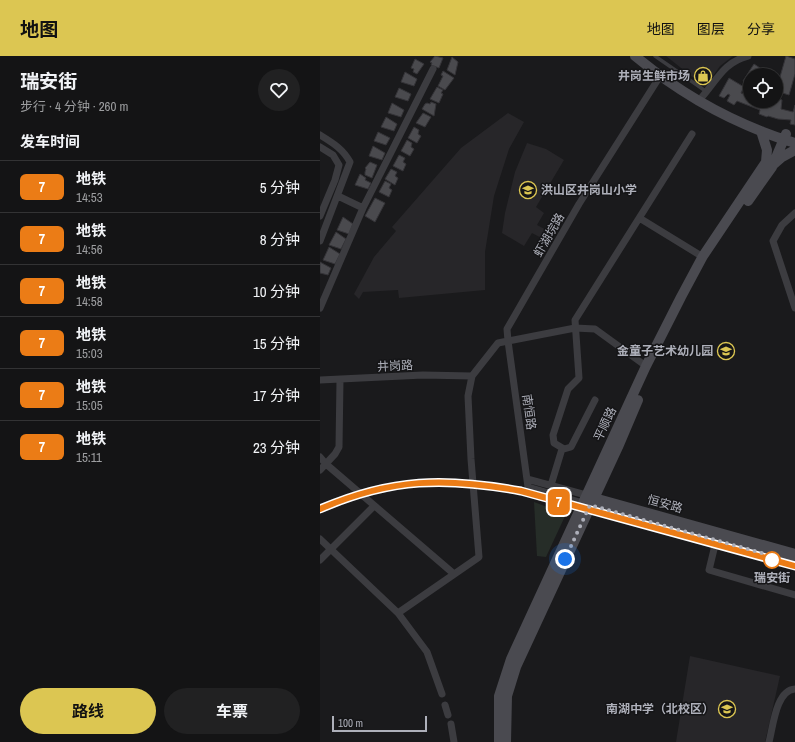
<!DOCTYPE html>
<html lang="zh">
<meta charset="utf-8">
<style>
:root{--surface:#141415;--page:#212122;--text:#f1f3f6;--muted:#9d9ea0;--line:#333334;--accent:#dcc652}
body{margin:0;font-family:"Archivo Narrow","Noto Sans SC",sans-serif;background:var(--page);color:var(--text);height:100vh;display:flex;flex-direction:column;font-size:15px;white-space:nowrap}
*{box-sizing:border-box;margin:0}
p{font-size:13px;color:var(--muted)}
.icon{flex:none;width:22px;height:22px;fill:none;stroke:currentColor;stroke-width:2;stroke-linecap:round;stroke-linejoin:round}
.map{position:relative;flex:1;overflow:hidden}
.side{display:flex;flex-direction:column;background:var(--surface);width:320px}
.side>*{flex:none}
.badge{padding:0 8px;border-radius:6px;font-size:14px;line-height:26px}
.buttons{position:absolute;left:423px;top:12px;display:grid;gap:8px}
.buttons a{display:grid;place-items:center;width:40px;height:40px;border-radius:50%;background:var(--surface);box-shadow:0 1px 3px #0004,0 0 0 1px var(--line);font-size:20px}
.scale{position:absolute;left:12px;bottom:10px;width:95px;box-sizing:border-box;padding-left:4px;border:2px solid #aeb0ba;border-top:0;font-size:11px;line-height:14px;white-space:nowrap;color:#aeb0ba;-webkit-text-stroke:3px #151517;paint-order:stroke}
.you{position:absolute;width:20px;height:20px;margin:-10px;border:3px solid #fff;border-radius:50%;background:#1a73e8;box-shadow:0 0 0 6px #1a73e833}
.map>.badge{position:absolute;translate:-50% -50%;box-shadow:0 0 0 2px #fff}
h2{padding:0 20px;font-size:15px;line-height:36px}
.round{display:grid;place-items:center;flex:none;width:42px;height:42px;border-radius:21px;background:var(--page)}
.overview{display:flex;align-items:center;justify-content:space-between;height:68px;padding:0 20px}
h1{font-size:19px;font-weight:700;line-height:30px}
.primary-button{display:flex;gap:8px;margin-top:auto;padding:8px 20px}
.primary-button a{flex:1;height:46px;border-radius:24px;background:var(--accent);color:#111;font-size:16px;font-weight:700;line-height:46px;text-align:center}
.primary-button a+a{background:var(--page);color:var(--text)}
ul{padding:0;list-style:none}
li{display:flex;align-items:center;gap:12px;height:52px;padding:0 20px;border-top:1px solid var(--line)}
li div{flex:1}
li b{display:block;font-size:15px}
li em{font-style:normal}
li .badge{min-width:44px;font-weight:700;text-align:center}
header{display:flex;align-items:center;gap:24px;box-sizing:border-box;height:56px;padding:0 20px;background:var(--accent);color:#111}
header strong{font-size:19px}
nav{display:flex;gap:22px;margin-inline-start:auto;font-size:14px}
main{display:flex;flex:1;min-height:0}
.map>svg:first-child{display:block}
</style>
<header>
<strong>地图</strong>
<nav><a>地图</a><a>图层</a><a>分享</a></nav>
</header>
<main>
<section class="side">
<div class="overview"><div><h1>瑞安街</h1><p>步行 · 4 分钟 · 260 m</p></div><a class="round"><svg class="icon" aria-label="heart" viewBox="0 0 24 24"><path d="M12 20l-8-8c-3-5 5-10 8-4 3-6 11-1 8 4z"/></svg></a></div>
<h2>发车时间</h2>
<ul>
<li><span class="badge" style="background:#eb7c16;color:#fff">7</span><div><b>地铁</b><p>14:53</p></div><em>5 分钟</em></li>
<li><span class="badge" style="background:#eb7c16;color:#fff">7</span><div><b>地铁</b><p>14:56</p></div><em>8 分钟</em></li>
<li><span class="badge" style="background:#eb7c16;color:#fff">7</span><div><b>地铁</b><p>14:58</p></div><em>10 分钟</em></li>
<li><span class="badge" style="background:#eb7c16;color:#fff">7</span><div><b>地铁</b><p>15:03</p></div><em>15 分钟</em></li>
<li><span class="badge" style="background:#eb7c16;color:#fff">7</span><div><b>地铁</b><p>15:05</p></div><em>17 分钟</em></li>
<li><span class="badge" style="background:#eb7c16;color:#fff">7</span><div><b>地铁</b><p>15:11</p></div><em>23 分钟</em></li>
</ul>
<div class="primary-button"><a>路线</a><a>车票</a></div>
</section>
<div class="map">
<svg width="475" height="686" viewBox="0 0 475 686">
<rect width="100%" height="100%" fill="#1a1a1c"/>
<path fill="#272629" d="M346,0H413L400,10L385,31Z
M188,57L204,66L189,93L174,140L165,196V234L79,242L78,234L43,236L39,243L34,238L54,201L76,175L72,171L141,92Z
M207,87L226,93L244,104L216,151L224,157L217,169L232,177L227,185L212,177L204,190L182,177L185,157L195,116Z
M370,600L460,620L445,686H356Z"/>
<path fill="#262d28" d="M214,446L246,458L226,501L217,500Z"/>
<path fill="#4a4a4e" stroke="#353438" d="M115,0L123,2L119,12L111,9L112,7L110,6Z
M466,0L475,3V18L469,39L456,35Z
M132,1L138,6L135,19L127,14Z
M95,3L104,8L97,18L93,16L94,13L91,12Z
M434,8L449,18L430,19V30L423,25Z
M123,15L134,22L125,34L118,30L123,20L121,19Z
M85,16L97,23L94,30L81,26Z
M409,22L424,31L421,37L430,41V45H456V42L462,44L461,53L473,56L475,49V69L470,68L471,64L458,63L448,60L447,61L439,58L440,54L417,45L414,49L407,45L410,39L408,38L404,42L399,40Z
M117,31L123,34L121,37L123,38L119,47L110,43Z
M79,32L91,38L88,45L75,41Z
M111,46L116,48L114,60L102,53L105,48L107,47L110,48Z
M72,47L84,54L81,61L68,57Z
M103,57L111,61L105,71L96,67Z
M66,61L77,68L74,75L61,71Z
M94,71L99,74L98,78L101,80L97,87L88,82Z
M58,76L70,82L66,89L54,85Z
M87,84L92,87L91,91L94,93L90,100L81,95Z
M53,90L65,97L62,104L49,100Z
M79,99L85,102L83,106L86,108L83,115L73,110Z
M50,106L57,109L52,122L45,119V116L46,113L45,112Z
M71,113L77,116L75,120L78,122L75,129L65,123Z
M40,118L46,122L45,124L51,127L48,133L35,129Z
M65,125L71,128L69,132L72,134L69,141L59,136Z
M55,142L65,147L55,166L45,160Z
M23,161L33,168L29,178L17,174Z
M16,176L26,183L21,193L9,189Z
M9,191L20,198L15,208L3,204Z
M0,206L11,212L8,219L0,217Z"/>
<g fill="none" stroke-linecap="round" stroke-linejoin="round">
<path stroke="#3c3c40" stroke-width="3.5" d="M335,0L387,36"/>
<path stroke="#3c3c40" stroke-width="7" d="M382,41C397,24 404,6 428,0
M0,79C13,87 23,93 30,106L0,185
M0,91L13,99L19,109L15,124L0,160
M18,140L43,152
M475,157L462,169L453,185L475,252
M321,163L383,201
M0,252L43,152L113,13
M0,324L103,319L152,320
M275,344L251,391L244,393L234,387L233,379L248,333L259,322L255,264L372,78
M0,401L6,408L134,518
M0,414L15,398L19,391L20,324
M207,423L266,439
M231,429L242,393
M263,447L208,431L188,285L255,272L275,273L326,310
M0,483L78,557L159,501L151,403L148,340L152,320L178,287L188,285L187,273L259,148L342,17
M396,485L389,514L475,539
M0,504L54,450
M78,557L107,596L122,638
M125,649L128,659
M131,668L134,686
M449,686C453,671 456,634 475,633"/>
<path stroke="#4a4a50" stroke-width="10" d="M315,0C363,40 416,69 475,87
M454,108L462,101L475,94
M428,145L452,111L466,78
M267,440L475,498
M265,448L475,507
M179,686V640L191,603L326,310L361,241L383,200L446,106L447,94L441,75
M186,686L187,640L196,611L298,391L318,344"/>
</g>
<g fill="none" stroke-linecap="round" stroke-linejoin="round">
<g stroke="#fff" stroke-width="9">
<path id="line" d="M0,453C71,422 126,421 201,435L475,510"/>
</g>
<use href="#line" stroke="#eb7c16" stroke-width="6"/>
<path stroke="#aeb0ba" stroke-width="4" stroke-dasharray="0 7.2" d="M245,503L270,449L449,499L452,504"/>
</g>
<defs>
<g id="shop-ring" transform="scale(0.9)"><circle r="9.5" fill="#151517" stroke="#dcc652" stroke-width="1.5"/><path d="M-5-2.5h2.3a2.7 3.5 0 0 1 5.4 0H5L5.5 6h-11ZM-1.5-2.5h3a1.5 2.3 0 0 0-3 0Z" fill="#dcc652"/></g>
<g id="school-ring" transform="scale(0.9)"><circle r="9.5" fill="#151517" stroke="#dcc652" stroke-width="1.5"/><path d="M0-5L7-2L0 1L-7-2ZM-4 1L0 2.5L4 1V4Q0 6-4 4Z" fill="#dcc652"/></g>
</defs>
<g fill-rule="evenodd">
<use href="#shop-ring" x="383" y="20"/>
<use href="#school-ring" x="208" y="134"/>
<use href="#school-ring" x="406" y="295"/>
<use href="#school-ring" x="407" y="653"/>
</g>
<circle fill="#fff" stroke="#eb7c16" stroke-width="2" cx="452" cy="504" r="8"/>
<g text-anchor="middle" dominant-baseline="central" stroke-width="3" stroke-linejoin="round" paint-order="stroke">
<g font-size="12" font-weight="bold" fill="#aeb0ba" stroke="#151517" text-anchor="end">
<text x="370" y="20">井岗生鲜市场</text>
<text x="221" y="134" text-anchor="start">洪山区井岗山小学</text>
<text x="393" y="295">金童子艺术幼儿园</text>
<text x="394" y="653">南湖中学（北校区）</text>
</g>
<g font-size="12" fill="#aeb0ba" stroke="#151517">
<text transform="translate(229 179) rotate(-60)">虾湖垸路</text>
<text transform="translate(75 310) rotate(-3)">井岗路</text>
<text transform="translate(209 356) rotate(82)">南恒路</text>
<text transform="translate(285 368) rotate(-65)">平顺路</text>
<text transform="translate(345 448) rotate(16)">恒安路</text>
</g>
<g font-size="12" font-weight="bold" fill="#aeb0ba" stroke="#151517">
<text x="452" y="522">瑞安街</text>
</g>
</g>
</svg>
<div class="buttons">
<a><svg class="icon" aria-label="locate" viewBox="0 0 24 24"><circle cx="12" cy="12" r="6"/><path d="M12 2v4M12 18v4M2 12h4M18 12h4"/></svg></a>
</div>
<div class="scale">100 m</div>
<div class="you" style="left:245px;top:503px"></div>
<b class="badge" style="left:239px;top:446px;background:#eb7c16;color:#fff">7</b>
</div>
</main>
